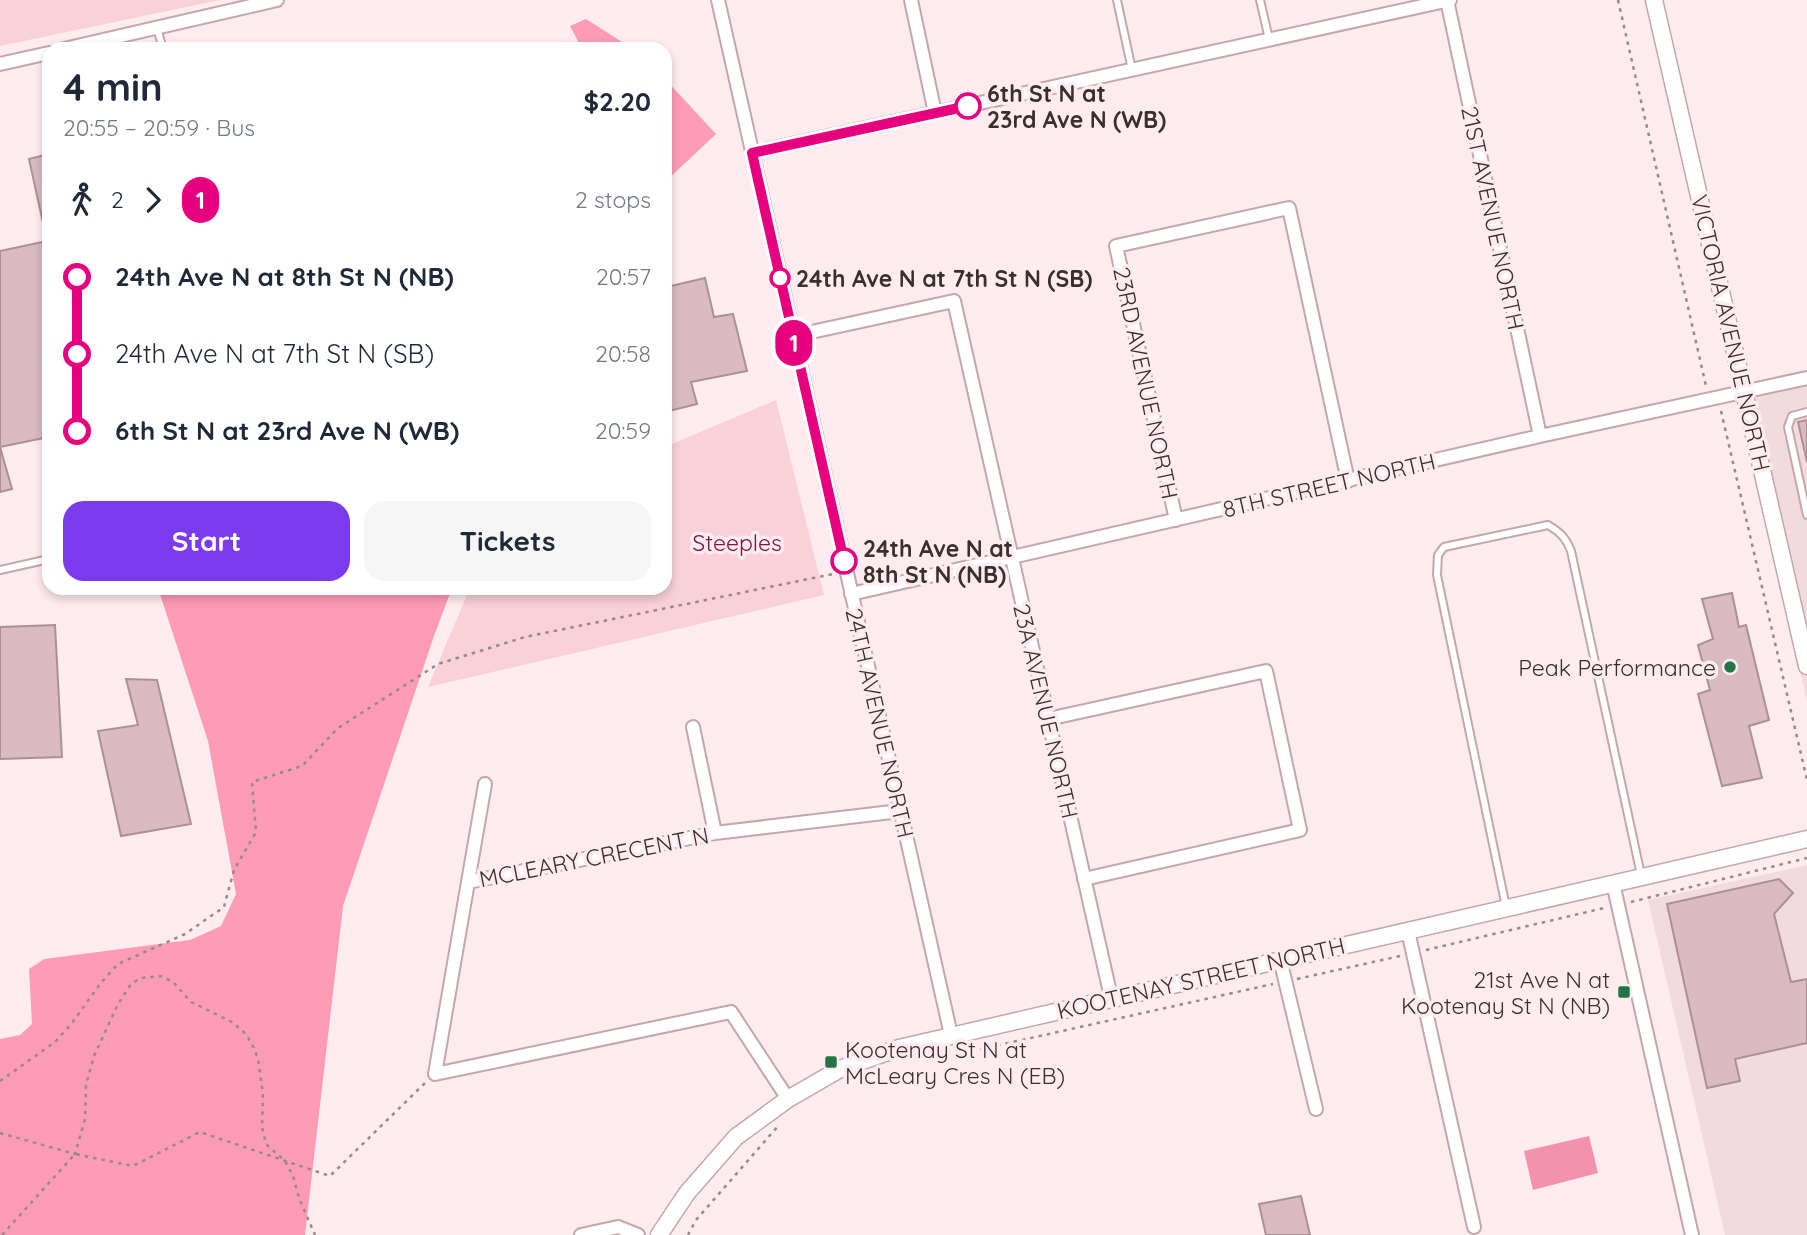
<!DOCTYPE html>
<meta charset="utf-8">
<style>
:root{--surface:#fff;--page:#f6f6f7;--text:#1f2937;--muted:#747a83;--accent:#7c3aed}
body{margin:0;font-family:Quicksand,sans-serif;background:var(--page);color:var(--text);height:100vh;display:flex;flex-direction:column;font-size:26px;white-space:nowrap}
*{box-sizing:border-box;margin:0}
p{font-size:23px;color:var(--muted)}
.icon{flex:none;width:38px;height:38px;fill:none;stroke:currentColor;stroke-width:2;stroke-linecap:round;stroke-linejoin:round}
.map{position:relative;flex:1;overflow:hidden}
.sheet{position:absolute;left:42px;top:42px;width:630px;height:553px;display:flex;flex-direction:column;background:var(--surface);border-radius:21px;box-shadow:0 4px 10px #0003}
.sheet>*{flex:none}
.badge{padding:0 14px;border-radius:23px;font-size:24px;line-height:46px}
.map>.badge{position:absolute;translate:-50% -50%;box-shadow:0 0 0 4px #fff}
.legs{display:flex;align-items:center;gap:10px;height:77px;padding:0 21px;font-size:23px}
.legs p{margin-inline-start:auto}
.overview{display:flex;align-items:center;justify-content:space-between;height:119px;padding:0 21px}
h1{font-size:38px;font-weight:700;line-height:52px}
.primary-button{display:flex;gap:14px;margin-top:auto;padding:14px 21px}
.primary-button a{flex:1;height:80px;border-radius:21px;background:var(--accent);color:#fff;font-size:28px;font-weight:700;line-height:80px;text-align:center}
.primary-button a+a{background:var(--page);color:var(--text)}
ul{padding:0 21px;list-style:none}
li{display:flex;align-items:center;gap:24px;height:77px;font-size:26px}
li i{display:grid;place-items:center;width:10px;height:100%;margin:0 9px;background:currentColor}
li i::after{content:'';width:18px;height:18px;margin:-9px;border:5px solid;border-radius:50%;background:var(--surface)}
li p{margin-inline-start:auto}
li:first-child i{background:linear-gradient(#0000 50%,currentColor 0)}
li:last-child i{background:linear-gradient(currentColor 50%,#0000 0)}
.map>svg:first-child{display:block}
</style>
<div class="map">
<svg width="1807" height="1235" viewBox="0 0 1807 1235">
<rect width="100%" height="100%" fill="#ffecf0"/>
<path fill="#f2dbe0" d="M1807,380V702L1738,395Z
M1807,865V1235H1725L1648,900Z"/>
<path fill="#fad0d9" d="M0,0H220L0,46Z
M776,400L824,595L428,687L470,588H665V447Z"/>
<path fill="#fe9cb5" d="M586,19L633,49H582L570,26Z
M665,79L716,134L665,182Z
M158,588H452L434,636L343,906L305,1235H0V1039L20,1035L32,1024L29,969L44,959L190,940L221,926L236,894L208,741Z"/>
<path fill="#f393ab" d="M1589,1136L1598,1173L1533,1190L1524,1151Z"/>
<path fill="#d9bbc1" stroke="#ad9096" stroke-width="2" d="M49,154V437L0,447L12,489L0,492V251L47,241L29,159Z
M667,270L671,286L705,278L714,317L733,314L747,371L691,382L697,404L665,412Z
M1807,420V462L1798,422Z
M1732,593L1739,627L1746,625L1769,720L1749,726L1762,778L1722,786L1698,694L1710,690L1698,645L1713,639L1702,599Z
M55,625L62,757L0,759V627Z
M126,679L157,680L191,824L121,836L98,731L138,725Z
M1779,879L1793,893L1774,914L1791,982L1807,979V1043L1735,1059L1740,1081L1707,1088L1667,904Z
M1301,1196L1310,1235H1266L1259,1204Z"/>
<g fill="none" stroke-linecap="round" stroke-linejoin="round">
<g stroke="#c4a7ad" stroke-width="10">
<path id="lane" d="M1117,0L1132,70
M1260,0L1269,39
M157,28L163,49
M1807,412L1792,416L1788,427L1807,515
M0,570L49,559
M1506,907L1437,575L1438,555L1444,547L1548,525C1560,532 1566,538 1571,551L1641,875"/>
</g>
<g stroke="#c4a7ad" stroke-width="16">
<path id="street" d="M718,0L951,1035
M911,0L935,113
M1447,0L1540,436
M64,49L277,0
M0,64L49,53
M752,153L1450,0
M793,336L954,301L1111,997
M1176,520L1116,246L1289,208L1348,481
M851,594L1540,436L1807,378
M1048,719L1266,671L1300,830L1084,879
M693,727L715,833
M468,882L485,784
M1613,883L1692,1235
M1408,931L1474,1227
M1280,959L1316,1109
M788,1099L731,1012L435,1074L468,882L715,833L900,811
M581,1235L618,1227L638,1235"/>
</g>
<g stroke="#c4a7ad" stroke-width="19">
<path id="secondary" d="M1654,0L1807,666
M659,1235L687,1193L736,1137L788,1099L840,1069L899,1048L1807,839"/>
</g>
<path stroke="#98898c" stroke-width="2.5" stroke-dasharray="3.5 5" stroke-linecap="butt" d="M1618,0L1706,386
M1721,411L1807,780
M1631,902L1807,858
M1426,950L1604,908
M1297,979L1400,956
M973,1047L977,1050L1273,984
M0,1081L55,1042L72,1023L100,984L118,964L185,934L224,907L234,870L256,832L252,782L302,766L338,728L438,664L525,637L833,574
M0,1133L75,1154L85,1119L86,1085L94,1056L118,1004L131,984L141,978L161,976L173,982L191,1002L232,1022L246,1034L253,1046L258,1059L263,1095L262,1127L266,1144L285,1161L293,1176L299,1198L315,1235
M2,1235L75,1154L133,1166L200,1132L330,1176L425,1083
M688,1235L696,1220L779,1125"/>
<use href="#lane" stroke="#fff" stroke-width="6"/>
<use href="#street" stroke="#fff" stroke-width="12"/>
<use href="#secondary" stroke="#fff" stroke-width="16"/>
</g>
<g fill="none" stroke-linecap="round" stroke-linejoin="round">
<g stroke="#fff" stroke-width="16">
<path id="line-1" d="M844,561L752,153L968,106"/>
</g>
<use href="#line-1" stroke="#e6007e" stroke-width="10"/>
</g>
<g fill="#fff" stroke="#e6007e" stroke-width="3.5">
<circle cx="968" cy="106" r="12"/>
<circle cx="780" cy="278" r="9"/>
<circle cx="844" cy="561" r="12"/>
</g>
<g fill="#257546" stroke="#ffecf0" stroke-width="2.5">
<circle cx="1730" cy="667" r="7"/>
<rect x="1617" y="985" width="14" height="14" rx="3.5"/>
<rect x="824" y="1055" width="14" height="14" rx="3.5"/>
</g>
<g text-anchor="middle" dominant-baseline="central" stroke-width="7" stroke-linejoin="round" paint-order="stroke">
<g font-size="23" font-weight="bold" fill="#3a2e31" stroke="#ffecf0" text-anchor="start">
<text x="987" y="93">6th St N at<tspan x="987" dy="26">23rd Ave N (WB)</tspan></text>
<text x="796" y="278">24th Ave N at 7th St N (SB)</text>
<text x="863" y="548">24th Ave N at<tspan x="863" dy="26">8th St N (NB)</tspan></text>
</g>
<g font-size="23" fill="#3a2e31" stroke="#ffecf0">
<text transform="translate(1493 218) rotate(78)">21ST AVENUE NORTH</text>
<text transform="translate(1731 333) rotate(77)">VICTORIA AVENUE NORTH</text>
<text transform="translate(1146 383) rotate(78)">23RD AVENUE NORTH</text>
<text transform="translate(1329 485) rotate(-13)">8TH STREET NORTH</text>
<text transform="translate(1046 711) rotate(77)">23A AVENUE NORTH</text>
<text transform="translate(880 723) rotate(77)">24TH AVENUE NORTH</text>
<text transform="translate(594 857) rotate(-11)">MCLEARY CRECENT N</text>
<text transform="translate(1201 978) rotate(-13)">KOOTENAY STREET NORTH</text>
</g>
<g font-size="23" fill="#841240" stroke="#ffecf0">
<text x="737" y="542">Steeples</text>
</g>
<g font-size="23" fill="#3a2e31" stroke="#ffecf0" text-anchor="end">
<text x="1716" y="667">Peak Performance</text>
<text x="1610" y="979">21st Ave N at<tspan x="1610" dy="26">Kootenay St N (NB)</tspan></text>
<text x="845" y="1049" text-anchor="start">Kootenay St N at<tspan x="845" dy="26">McLeary Cres N (EB)</tspan></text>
</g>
</g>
</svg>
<b class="badge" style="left:794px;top:343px;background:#e6007e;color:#fff">1</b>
<section class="sheet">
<div class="overview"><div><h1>4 min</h1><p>20:55 – 20:59 · Bus</p></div><b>$2.20</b></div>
<div class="legs"><svg class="icon" aria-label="walk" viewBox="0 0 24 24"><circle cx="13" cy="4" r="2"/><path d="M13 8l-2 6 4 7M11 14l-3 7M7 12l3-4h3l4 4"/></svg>2<svg class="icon" aria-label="forward" viewBox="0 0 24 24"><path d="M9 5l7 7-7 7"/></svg><b class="badge" style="background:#e6007e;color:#fff">1</b><p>2 stops</p></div>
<ul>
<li><i style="color:#e6007e"></i><b>24th Ave N at 8th St N (NB)</b><p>20:57</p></li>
<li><i style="color:#e6007e"></i><span>24th Ave N at 7th St N (SB)</span><p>20:58</p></li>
<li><i style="color:#e6007e"></i><b>6th St N at 23rd Ave N (WB)</b><p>20:59</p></li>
</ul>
<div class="primary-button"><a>Start</a><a>Tickets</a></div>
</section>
</div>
